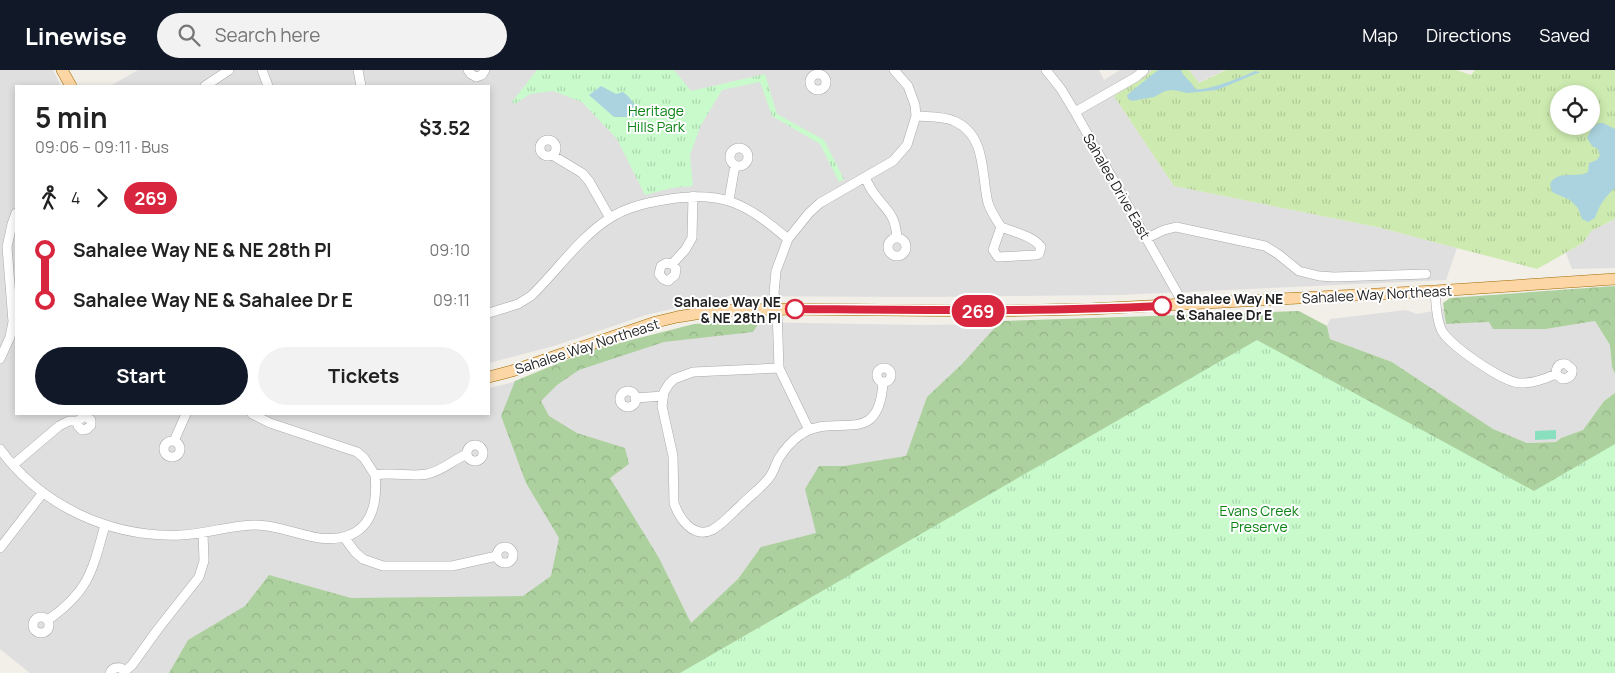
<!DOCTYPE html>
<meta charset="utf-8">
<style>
:root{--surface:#fff;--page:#f2f2f2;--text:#222;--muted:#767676;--accent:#111827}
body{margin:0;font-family:Manrope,sans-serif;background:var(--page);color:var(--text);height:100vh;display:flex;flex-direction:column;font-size:19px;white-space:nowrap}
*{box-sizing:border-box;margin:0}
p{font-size:16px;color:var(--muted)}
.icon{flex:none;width:28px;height:28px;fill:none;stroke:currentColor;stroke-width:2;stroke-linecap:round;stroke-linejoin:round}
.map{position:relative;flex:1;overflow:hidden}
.panel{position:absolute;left:15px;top:15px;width:475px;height:330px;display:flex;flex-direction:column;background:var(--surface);border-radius:0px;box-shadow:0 2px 8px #0003}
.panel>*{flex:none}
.badge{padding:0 10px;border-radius:16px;font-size:18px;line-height:32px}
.tools{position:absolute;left:1550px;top:15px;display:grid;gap:10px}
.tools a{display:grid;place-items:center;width:50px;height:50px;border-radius:50%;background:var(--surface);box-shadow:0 2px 8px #0003;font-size:25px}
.map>.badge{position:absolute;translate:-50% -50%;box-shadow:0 0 0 2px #fff}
.legs{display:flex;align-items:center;gap:8px;height:55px;padding:0 20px;font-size:16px}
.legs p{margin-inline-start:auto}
.head{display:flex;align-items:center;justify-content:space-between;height:85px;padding:0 20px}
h1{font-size:28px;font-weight:700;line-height:38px}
.action{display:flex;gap:10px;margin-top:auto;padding:10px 20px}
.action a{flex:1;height:58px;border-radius:30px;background:var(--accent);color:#fff;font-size:20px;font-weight:700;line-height:58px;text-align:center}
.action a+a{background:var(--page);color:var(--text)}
ul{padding:0 20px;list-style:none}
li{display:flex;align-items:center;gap:18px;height:50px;font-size:19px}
li i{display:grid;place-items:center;width:8px;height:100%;margin:0 6px;background:currentColor}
li i::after{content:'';width:12px;height:12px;margin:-6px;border:4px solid;border-radius:50%;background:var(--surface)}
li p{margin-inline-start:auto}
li:first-child i{background:linear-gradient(#0000 50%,currentColor 0)}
li:last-child i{background:linear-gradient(currentColor 50%,#0000 0)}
header{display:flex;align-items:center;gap:30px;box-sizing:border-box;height:70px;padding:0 25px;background:var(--accent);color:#fff}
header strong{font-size:24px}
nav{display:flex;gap:28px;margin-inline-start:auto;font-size:18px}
.search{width:350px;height:45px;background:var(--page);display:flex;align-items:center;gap:12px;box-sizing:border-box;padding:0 18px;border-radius:28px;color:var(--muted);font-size:19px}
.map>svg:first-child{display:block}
</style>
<header>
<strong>Linewise</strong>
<div class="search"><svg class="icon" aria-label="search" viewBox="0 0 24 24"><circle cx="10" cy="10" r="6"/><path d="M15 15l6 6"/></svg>Search here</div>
<nav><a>Map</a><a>Directions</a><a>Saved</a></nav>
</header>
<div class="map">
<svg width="1615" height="603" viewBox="0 0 1615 603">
<defs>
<pattern id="grass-tufts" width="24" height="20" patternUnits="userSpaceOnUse" patternTransform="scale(1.25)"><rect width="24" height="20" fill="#cdebb0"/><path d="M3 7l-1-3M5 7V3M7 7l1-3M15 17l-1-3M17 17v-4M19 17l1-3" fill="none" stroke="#b0c997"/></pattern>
<pattern id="forest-crowns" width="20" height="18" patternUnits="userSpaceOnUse" patternTransform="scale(1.25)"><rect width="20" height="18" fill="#add19e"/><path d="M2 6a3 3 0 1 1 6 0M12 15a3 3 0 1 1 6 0" fill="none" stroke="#95b388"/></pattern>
<pattern id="park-tufts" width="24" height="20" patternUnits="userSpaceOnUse" patternTransform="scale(1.25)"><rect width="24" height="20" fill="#c8facc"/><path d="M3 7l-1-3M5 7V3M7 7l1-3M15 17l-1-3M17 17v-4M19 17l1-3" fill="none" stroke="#acd6af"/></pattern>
</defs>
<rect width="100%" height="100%" fill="#f2efe9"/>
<path fill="#e0dfdf" d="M0,0H53L61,16H16V344H489V318L510,313L574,289L751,252L922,255L1134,252L680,603H30L0,579Z
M138,0H1099L1104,10L1120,0H1152L1145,7L1114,26L1174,116L1377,157L1457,178L1446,210L1119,225L920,227L729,226L646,245L554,276L489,293V16H110Z
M1189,0H1225L1198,13Z
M1615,149V198L1572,199L1566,183L1583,173L1591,161Z
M1444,239L1446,254L1489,252L1546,259L1595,251L1610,275L1612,297L1615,304V323L1604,331L1583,360L1561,368L1556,372L1527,373L1493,359L1392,292L1330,269L1327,256L1330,249L1406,240L1417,244Z"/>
<path fill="url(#grass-tufts)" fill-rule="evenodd" d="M1152,0H1189L1199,13L1226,0H1456L1471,5L1475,0H1615V149L1591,161L1583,173L1537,199L1377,157L1174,116L1114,26L1145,7ZM1559,24H1591V56H1559Z"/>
<path fill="url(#forest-crowns)" d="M1615,216V304L1612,297L1610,275L1595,251L1546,259H1493L1489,252L1446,254L1443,233L1450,228Z
M1299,241L1327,256L1330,269L1392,292L1493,359L1527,373L1556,372L1561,368L1583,360L1604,331L1615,323V603H169L188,570L245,536L269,505L351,528L523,526L551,506L559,468L526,413L501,346L515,311L588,281L694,254L761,250L753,262L664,272L579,300L557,315L541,331L549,346L577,363L625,378L629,394L610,408L659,488L691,553L738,509L761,477L816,463L805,419L819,396H844L906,386L927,327L962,294L1001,251Z"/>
<path fill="url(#park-tufts)" d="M537,0H674L691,21L765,4L777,44L824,70L844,109L839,112L820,74L772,46L760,12L722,20L701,55L690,85L693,116L672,118L645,125L617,69L582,32L553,21L530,24L515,34L512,32Z
M1257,270L1534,421L1615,374V603H680Z"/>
<path fill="#88e0be" d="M1556,360V369L1535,370V361Z"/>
<path fill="#aad3df" d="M1158,0H1181C1183,7 1192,11 1195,19C1208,21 1242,7 1255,1L1260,2L1217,20L1188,23L1173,20L1165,21L1154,27L1132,31L1128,29L1127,25Z
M601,16L616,24L623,22C631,28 635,34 637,44L635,47H614L589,25Z
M1599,53H1603L1615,59V118C1604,128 1600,134 1595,148L1588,152L1582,149L1578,138L1570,130L1552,122L1550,114C1558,99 1576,109 1588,102L1589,93L1597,90L1600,85L1598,79L1592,76L1587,68L1592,58Z"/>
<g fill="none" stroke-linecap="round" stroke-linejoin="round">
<g stroke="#a9a9a9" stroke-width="10">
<path id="minor" d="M262,0L268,16
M358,0L361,16
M468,0L471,4L476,7L482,5L485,0
M1046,0L1061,19L1075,42L1184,235
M810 12a8 8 0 1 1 16 0a8 8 0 1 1-16 0Z
M205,16L229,0
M1075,42L1136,7L1144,0
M916,46C928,47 943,46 954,51C987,65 981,105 988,133C991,142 996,149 1001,157L993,180L998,187L1036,185L1039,184L1041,177C1033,166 1014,162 1001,157
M540 78a8 8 0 1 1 16 0a8 8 0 1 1-16 0Z
M730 87a9 9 0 1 1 18 0a9 9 0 1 1-18 0Z
M552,85L582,103L589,111L610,148
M865,108C868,113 870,118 873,122C886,141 895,142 897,168
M729,130L735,95
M1147,168L1164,160L1176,157L1265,176L1278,184L1299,201L1319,206L1334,207L1426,204
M888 177a9 9 0 1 1 18 0a9 9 0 1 1-18 0Z
M672,194L676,199L675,205L668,211L663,209L659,204L661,196L666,193L672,194L685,180L692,168L693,126
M1435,221C1436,233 1436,248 1441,259C1447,274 1503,312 1519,313C1532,314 1545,309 1556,304L1562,309C1569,309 1573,305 1572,299L1566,294C1559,293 1556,297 1556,304
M489,243L518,234L531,226C556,202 581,166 610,148C625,138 645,133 664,130C722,120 744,132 788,169
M0,289L10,267L13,252L7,177L12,154L16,143
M779,298L693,302L674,309L669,314L664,322L662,336L673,386L674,433C679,448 693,469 712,460C723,454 732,443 741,435C750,426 761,418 769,408C774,402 775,395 779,388C784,380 792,371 800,365C835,340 879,381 883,312
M877 305a7 7 0 1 1 14 0a7 7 0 1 1-14 0Z
M620 329a8 8 0 1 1 16 0a8 8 0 1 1-16 0Z
M635,328L663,326
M252,344L270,353L357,382L364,388L375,405C393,402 413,407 427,404C442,401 453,390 467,384
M809,360L779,298L777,239L774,223L776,201L788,169L809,143L820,133L893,91L907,75L916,46L915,35L908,16L894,0
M174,371L186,344
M164 379a8 8 0 1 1 16 0a8 8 0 1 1-16 0Z
M467 383a8 8 0 1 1 16 0a8 8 0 1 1-16 0Z
M0,379C41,436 111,468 181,465C206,464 231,455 256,455C277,455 298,465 319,468C364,473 379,445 375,405
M13,395L59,356L69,351H78L84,346L91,350V355L87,359L82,360L78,356V351
M344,467L355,482L363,489L383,496H452L497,486
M497 485a8 8 0 1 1 16 0a8 8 0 1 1-16 0Z
M0,478L42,424
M33 555a8 8 0 1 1 16 0a8 8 0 1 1-16 0Z
M48,550C89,521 92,502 105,455
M124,602L132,595L158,559L199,507L204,491L203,463
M110,603C112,598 116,597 121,598L125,603"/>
</g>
<g stroke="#a06b00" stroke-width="12">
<path id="major" d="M62,0L71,16
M489,307L512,301L656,252L677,247L713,241L777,239L986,241L1090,239L1435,221L1615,209"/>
</g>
<use href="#minor" stroke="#fff" stroke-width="9"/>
<use href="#major" stroke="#fcd6a4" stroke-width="11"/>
</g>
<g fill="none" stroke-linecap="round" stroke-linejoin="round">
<g stroke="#fff" stroke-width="11">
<path id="line-1" d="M795,239C917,240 1039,242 1162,236"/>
</g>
<use href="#line-1" stroke="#d7263d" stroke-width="8"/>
</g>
<g fill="#fff" stroke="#d7263d" stroke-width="2.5">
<circle cx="1162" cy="236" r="9"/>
<circle cx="795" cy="239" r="9"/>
</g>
<g text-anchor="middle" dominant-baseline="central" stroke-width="4" stroke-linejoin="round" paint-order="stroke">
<g font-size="14" fill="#0c8416" stroke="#fff">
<text x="656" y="40">Heritage<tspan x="656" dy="16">Hills Park</tspan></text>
<text x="1259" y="440">Evans Creek<tspan x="1259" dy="16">Preserve</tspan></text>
</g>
<g font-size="14" fill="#222" stroke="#fff">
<text transform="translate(1117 116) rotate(60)">Sahalee Drive East</text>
<text transform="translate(1377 224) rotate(-3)">Sahalee Way Northeast</text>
<text transform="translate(587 276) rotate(-18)">Sahalee Way Northeast</text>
</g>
<g font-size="14" font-weight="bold" fill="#222" stroke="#fff" text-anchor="start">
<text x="1176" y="228">Sahalee Way NE<tspan x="1176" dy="16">&amp; Sahalee Dr E</tspan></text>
<text x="781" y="231" text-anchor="end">Sahalee Way NE<tspan x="781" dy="16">&amp; NE 28th Pl</tspan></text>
</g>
</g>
</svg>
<div class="tools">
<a><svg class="icon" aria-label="locate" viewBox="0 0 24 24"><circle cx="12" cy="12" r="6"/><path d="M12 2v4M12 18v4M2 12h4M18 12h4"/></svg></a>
</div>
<b class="badge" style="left:978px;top:241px;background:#d7263d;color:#fff">269</b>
<section class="panel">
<div class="head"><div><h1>5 min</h1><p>09:06 – 09:11 · Bus</p></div><b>$3.52</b></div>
<div class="legs"><svg class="icon" aria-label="walk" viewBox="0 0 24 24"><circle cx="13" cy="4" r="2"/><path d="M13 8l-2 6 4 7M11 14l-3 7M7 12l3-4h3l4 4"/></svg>4<svg class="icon" aria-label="forward" viewBox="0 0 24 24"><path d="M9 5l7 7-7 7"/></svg><b class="badge" style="background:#d7263d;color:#fff">269</b></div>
<ul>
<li><i style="color:#d7263d"></i><b>Sahalee Way NE &amp; NE 28th Pl</b><p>09:10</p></li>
<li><i style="color:#d7263d"></i><b>Sahalee Way NE &amp; Sahalee Dr E</b><p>09:11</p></li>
</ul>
<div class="action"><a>Start</a><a>Tickets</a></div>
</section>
</div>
